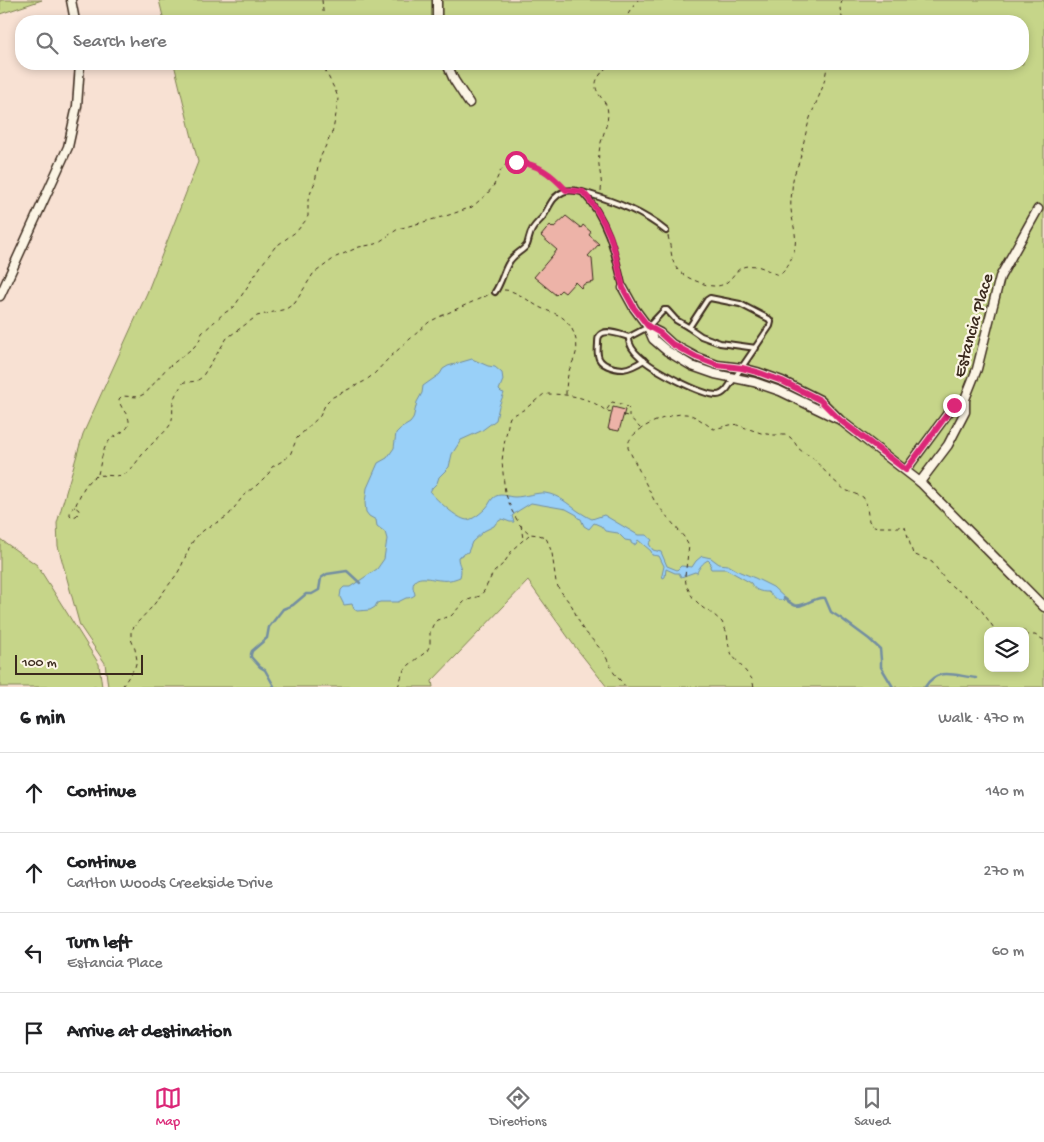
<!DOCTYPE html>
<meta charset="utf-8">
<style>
:root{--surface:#fff;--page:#f2f2f2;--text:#202124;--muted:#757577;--line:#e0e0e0;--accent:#db2777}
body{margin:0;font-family:"Gochi Hand",sans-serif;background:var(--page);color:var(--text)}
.controls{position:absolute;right:15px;bottom:15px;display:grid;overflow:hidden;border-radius:10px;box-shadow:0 2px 8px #0003}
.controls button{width:45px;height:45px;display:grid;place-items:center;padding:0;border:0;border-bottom:1px solid var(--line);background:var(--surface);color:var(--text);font:25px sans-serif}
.scale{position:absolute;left:15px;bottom:12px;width:128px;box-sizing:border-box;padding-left:5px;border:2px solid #3b2a1e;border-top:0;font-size:14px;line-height:18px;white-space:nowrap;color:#3b2a1e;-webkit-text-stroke:4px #fcf5e5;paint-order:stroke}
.stop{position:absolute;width:15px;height:15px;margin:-11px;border:4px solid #db2777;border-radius:50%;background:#fff}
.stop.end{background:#db2777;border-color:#fff;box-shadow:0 1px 5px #0008}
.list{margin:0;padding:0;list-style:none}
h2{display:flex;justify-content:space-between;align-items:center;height:65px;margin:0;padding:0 20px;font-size:21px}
h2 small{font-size:16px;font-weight:400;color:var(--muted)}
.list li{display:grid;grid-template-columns:32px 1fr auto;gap:15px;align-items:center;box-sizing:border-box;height:80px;padding:0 20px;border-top:1px solid var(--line)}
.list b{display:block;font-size:19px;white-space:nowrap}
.list p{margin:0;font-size:16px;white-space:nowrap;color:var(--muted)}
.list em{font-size:16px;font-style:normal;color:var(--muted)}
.icon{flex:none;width:28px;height:28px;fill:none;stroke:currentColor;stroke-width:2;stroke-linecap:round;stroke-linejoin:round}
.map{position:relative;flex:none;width:1044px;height:687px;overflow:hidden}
.search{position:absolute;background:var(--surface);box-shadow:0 2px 8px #0003;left:15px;right:15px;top:15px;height:55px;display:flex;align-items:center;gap:12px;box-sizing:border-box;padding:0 18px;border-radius:20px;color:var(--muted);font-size:19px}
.sheet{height:385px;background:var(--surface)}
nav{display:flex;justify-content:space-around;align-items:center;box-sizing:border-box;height:70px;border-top:1px solid var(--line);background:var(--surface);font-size:14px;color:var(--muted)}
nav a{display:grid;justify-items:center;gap:2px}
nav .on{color:var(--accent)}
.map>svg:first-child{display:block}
.green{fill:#c6d589;stroke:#808054;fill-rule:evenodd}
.water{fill:#99d0f8;stroke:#738ea1}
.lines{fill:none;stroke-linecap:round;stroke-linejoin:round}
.stream{stroke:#738ea1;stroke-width:2.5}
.building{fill:#edb3a8;stroke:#3b2a1e}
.lane-casing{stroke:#3b2a1e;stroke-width:8}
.street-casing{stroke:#3b2a1e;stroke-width:11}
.path{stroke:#3b2a1e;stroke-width:1;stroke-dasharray:4 4;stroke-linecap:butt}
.lane{stroke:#fcf5e5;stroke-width:4}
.street{stroke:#fcf5e5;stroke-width:8}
.route{stroke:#db2777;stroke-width:6}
.labels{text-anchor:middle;stroke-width:4.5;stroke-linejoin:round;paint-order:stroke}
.street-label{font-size:18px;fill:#3b2a1e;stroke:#fcf5e5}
</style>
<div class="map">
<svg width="1044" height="687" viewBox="0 0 1044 687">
<rect width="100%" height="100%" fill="#f8e1d3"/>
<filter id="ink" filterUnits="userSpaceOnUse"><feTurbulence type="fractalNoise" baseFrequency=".02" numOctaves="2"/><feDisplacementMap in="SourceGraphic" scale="10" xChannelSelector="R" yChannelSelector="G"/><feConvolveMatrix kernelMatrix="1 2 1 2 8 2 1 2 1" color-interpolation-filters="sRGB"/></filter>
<g filter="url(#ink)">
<g class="green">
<path d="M 0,0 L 42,0 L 0,14 Z"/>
<path d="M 159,0 L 1044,0 L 1044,687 L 607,687 L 573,644 L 528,581 L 432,681 L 433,687 L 108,687 L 105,663 L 80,626 L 58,546 L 57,523 L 83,434 L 147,293 L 198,162 L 174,64 L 1023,64 L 1023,21 L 164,21 ZM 988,631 L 1025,631 L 1025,668 L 988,668 Z"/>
<path d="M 0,539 L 37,565 L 99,664 L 102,687 L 0,687 Z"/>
</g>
<path class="water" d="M 472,359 L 488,366 L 495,367 L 502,373 L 503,380 L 499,390 L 501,392 L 504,393 L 499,406 L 496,420 L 481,431 L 461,440 L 452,454 L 449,467 L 439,477 L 437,483 L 432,488 L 430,492 C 437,500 457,519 467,520 C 473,520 482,512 486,508 C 489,505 490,501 493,498 C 500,492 507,497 515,497 C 523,497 539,492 545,493 C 559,495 568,504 578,511 C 583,514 587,517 592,519 L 604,515 L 638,535 L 646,535 L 652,540 L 649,544 L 653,550 L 661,552 L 667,566 L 677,570 L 681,566 L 692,567 L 696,561 L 702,556 L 711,558 L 719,564 L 728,565 L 740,572 L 755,578 L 773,587 L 787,600 C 778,602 774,597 768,592 C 760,592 754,590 751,583 L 726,569 L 711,569 L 710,567 L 711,563 L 708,560 C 703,562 698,569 697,573 L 695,572 L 681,577 L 679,573 L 675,573 L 666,569 L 665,577 L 663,578 L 662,575 L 664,566 L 659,556 L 652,555 L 651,551 L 638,540 L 636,544 L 634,545 L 631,543 L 631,541 L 625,540 L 618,533 L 605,531 L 601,526 L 594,523 L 589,529 L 584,526 L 581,519 L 578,518 L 577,515 L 566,509 L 531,503 L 518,511 L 512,516 L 514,522 L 510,522 L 502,519 L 496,523 L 494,526 L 484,531 L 472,542 L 468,552 L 458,557 C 458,566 463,566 460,577 C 453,580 447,581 440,580 C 433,580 413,572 413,587 C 413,590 415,592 415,595 C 412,597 410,598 406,598 L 398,602 L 380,602 L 377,603 L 375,607 L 370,610 L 357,611 L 354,609 L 352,604 L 344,605 L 340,597 L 341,590 L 344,587 L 350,587 L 377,569 L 384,559 L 387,539 L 385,532 L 377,526 L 376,520 L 369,516 L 366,512 L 365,503 L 367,488 L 378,463 L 387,458 L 394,448 L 396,433 L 400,429 L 410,423 L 413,419 L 417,402 L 422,393 L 423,386 L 440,374 L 443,369 L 448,366 Z"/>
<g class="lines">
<g class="stream">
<path d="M 784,598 C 788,601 791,604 794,605 C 803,609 814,596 825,598 L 831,612 L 842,619 L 869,639 L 880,649 L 881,660 L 881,667 L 893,687"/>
<path d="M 273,687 L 274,686 L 265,670 L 260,667 L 251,657 L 251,654 L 252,651 L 267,638 L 269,627 L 283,609 L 293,605 L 306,594 L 312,594 L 319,590 L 321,578 L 327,574 L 347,571 L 360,583"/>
<path d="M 925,687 C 938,666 955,676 976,678"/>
</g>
</g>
<g class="building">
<path d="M 566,216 L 581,228 L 583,225 L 591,232 L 589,235 L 599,244 L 588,256 L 592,259 L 594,282 L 584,284 L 581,288 L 575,282 L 565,293 L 561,290 L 556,295 L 534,277 L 557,250 L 541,236 L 550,225 L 553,228 Z"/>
<path d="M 613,407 L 625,410 L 619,431 L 608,429 Z"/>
</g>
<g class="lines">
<defs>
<g id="lane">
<path d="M 583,193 C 608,219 615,254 623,288"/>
<path d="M 495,292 C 501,283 503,273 508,264 C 513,254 522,252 527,245 C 529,240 529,235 532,230 C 534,226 538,222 542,218 C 549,209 551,197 563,192 C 571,188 581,192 589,194 C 616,202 643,212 666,231"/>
<path d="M 710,298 L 740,304 L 769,319 L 771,322 L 770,326 L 727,389 C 724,392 722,395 717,395 C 701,395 652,369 640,357 C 634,352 628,344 629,337 L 648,327 L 664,310 L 667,310 L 676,320 L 688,327 L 690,326 L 707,300 Z"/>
<path d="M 688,327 L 701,336 L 720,343 L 756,348"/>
<path d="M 629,337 C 622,335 609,330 603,333 C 598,335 598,339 598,343 C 598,347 597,351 598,355 C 599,365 614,369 623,369 C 630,368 638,364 644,360"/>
</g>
<g id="street">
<path d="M 71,0 L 75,21"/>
<path d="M 437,21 L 437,0"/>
<path d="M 447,64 L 454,80 L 469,103"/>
<path d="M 623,288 L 634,308 L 648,327 L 653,339 L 667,351 L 692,366 L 715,374 L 754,382 L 780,391 L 836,418"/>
<path d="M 0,296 L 68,147 L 77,106 L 80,64"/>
<path d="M 648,327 L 660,333 L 672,344 L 696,357 L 717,365 L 742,368 L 757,372 L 782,381 L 820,400 L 840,420 L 920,482 L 1044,607"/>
<path d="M 906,470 L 954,405 L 965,399"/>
<path d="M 920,482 L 948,445 L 965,412 L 965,399 L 977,369 L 1000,277 L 1038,209"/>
</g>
</defs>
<use href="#lane" class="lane-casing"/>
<use href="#street" class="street-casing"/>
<g class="path">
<path d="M 322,0 L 324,21"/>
<path d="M 842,0 L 840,9 L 843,21"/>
<path d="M 624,21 L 630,11 L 638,0"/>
<path d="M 601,191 C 603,178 597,166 599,153 C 600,138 611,122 607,107 C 604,99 594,92 596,83 C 597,76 605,70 609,64"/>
<path d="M 668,236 C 674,259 668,270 696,281 C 702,283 707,286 714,286 C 733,287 732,267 748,266 C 753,265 758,266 763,268 C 769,270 777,278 783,272 C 787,268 789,263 791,259 C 802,236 789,222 791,199 C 792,193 792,186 793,180 C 794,173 798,166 800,159 C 803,145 806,131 810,118 C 814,107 819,97 823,86 C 825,79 826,71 828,64"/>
<path d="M 504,290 C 516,290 528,301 539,307 C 546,311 557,313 563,318 C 573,326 579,342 576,353 C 575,358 572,363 570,368 C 567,377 566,385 566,395"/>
<path d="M 607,411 L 612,412"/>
<path d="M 623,415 L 628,416"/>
<path d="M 98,474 C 101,463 102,448 110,440 C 116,433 130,432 129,421 C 128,413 120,409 119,399 L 122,396 L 138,397 L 146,393 L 166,369 L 194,347 L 199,341 L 202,333 L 223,314 L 234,307 L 263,263 L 275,247 L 297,231 L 306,220 L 308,216 L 308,200 L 312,189 L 315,182 L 318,166 L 321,156 L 333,130 L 337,109 L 338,98 L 336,92 L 327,74 L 323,64"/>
<path d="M 75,507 C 71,508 70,510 70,515 L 72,517 L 76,516 L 79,513 L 79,510 L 75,507 C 79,498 83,487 90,480 C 101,469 118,482 129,471 C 135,465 140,457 146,450 C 152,443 165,433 170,425 C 174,418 172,410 173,402 C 175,394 179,389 184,382 C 191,382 197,382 202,377 L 227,338 L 257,316 L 286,309 L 295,303 L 313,274 L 336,257 L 359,247 L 376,244 L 398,229 L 449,215 L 472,207 L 488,193 L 494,185 L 501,170 L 506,164 L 512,162 L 516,161 L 527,162 L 537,166 L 556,179 L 562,186"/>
<path d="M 521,525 L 523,539"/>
<path d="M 1025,635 L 1035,635 L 1044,640"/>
<path d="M 122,687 L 135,667 L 137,660 L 135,649 L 131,639 L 131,631 L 137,623 L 152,607 L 177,574 L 181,567 L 190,546 L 195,538 L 204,530 L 228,516 L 244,495 L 257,485 L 269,473 L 272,467 L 284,460 L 290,455 L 297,438 L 320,416 L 326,403 L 331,398 L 365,381 L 374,374 L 390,357 L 429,322 L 441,316 L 488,295"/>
<path d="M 398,687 L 403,672 L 409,665 L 427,651 L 430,645 L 430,632 L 433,625 L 437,620 L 451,616 L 465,601 L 480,596 L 484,591 L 493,573 L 504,563 L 513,549 L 529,535"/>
<path d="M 626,687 L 614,673 L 604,653 L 582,628 L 572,606 L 559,589 L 556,582 L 552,553 L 547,540 L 545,537 L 539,535 L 530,534 L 520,525 L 512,511 L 505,492 L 504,484 L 502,461 L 504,445 L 509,420 L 510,417 L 525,409 L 544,394 C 566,394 588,396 606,411 L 612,402 L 625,405 L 629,409 L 629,416 L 640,428"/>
<path d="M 754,687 L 752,679 L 732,655 L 729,647 L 727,633 L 722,622 L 713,614 L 703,608 L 694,599 L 690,593 L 686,584 L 685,576 L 689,546 L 684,537 L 655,502 L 628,448 C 628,443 629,440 632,437 C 641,425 671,413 686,414 C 696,415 705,424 714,429 L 734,424 L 761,433 L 773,435 L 785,435 L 790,437 L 795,443 L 798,448 L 804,453 L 812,457 L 832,479 L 845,490 L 863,497 L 866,502 L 869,521 L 872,525 L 877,527 L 905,527 L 913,554 L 932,562 L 946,581 L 953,587 L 969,597 L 979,607 L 996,631"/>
</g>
<use href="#lane" class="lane"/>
<use href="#street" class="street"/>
</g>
</g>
<g class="lines" filter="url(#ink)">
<path class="route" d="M 516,162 C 539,164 551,174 566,190 L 576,191 L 583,192 L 588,198 L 596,209 L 604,223 L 610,236 L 615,252 L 623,288 L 634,308 L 648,326 L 660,333 L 672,344 L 696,357 L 717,365 L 742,368 L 757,372 L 782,381 L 820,400 L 840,420 L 906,470 L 954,405"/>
</g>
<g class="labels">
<g class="street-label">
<text transform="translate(972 325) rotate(-74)" y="6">Estancia Place</text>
</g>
</g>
</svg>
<div class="controls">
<button><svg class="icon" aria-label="layers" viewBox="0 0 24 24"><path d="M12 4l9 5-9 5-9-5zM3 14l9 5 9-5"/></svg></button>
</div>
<div class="scale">100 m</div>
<div class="stop" style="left:516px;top:162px"></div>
<div class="stop end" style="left:954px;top:405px"></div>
<div class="search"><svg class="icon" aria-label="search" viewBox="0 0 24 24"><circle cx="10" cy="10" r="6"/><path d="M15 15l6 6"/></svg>Search here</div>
</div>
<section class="sheet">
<h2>6 min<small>Walk · 470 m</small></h2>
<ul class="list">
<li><svg class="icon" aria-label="ahead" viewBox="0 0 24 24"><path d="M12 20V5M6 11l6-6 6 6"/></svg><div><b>Continue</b></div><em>140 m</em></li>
<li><svg class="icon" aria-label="ahead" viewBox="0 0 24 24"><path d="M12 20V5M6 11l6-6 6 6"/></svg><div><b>Continue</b><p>Carlton Woods Creekside Drive</p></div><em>270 m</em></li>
<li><svg class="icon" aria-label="left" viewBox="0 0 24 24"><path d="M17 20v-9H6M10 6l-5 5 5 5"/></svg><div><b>Turn left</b><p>Estancia Place</p></div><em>60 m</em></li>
<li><svg class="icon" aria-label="arrive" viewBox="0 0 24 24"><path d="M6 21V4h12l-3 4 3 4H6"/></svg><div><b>Arrive at destination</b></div></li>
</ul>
</section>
<nav>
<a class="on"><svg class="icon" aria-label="map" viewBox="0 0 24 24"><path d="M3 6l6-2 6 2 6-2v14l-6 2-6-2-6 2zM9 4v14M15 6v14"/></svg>Map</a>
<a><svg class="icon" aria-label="directions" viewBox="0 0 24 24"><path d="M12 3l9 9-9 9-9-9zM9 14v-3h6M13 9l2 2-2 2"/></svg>Directions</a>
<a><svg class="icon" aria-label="saved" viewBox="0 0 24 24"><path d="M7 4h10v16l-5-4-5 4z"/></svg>Saved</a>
</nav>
